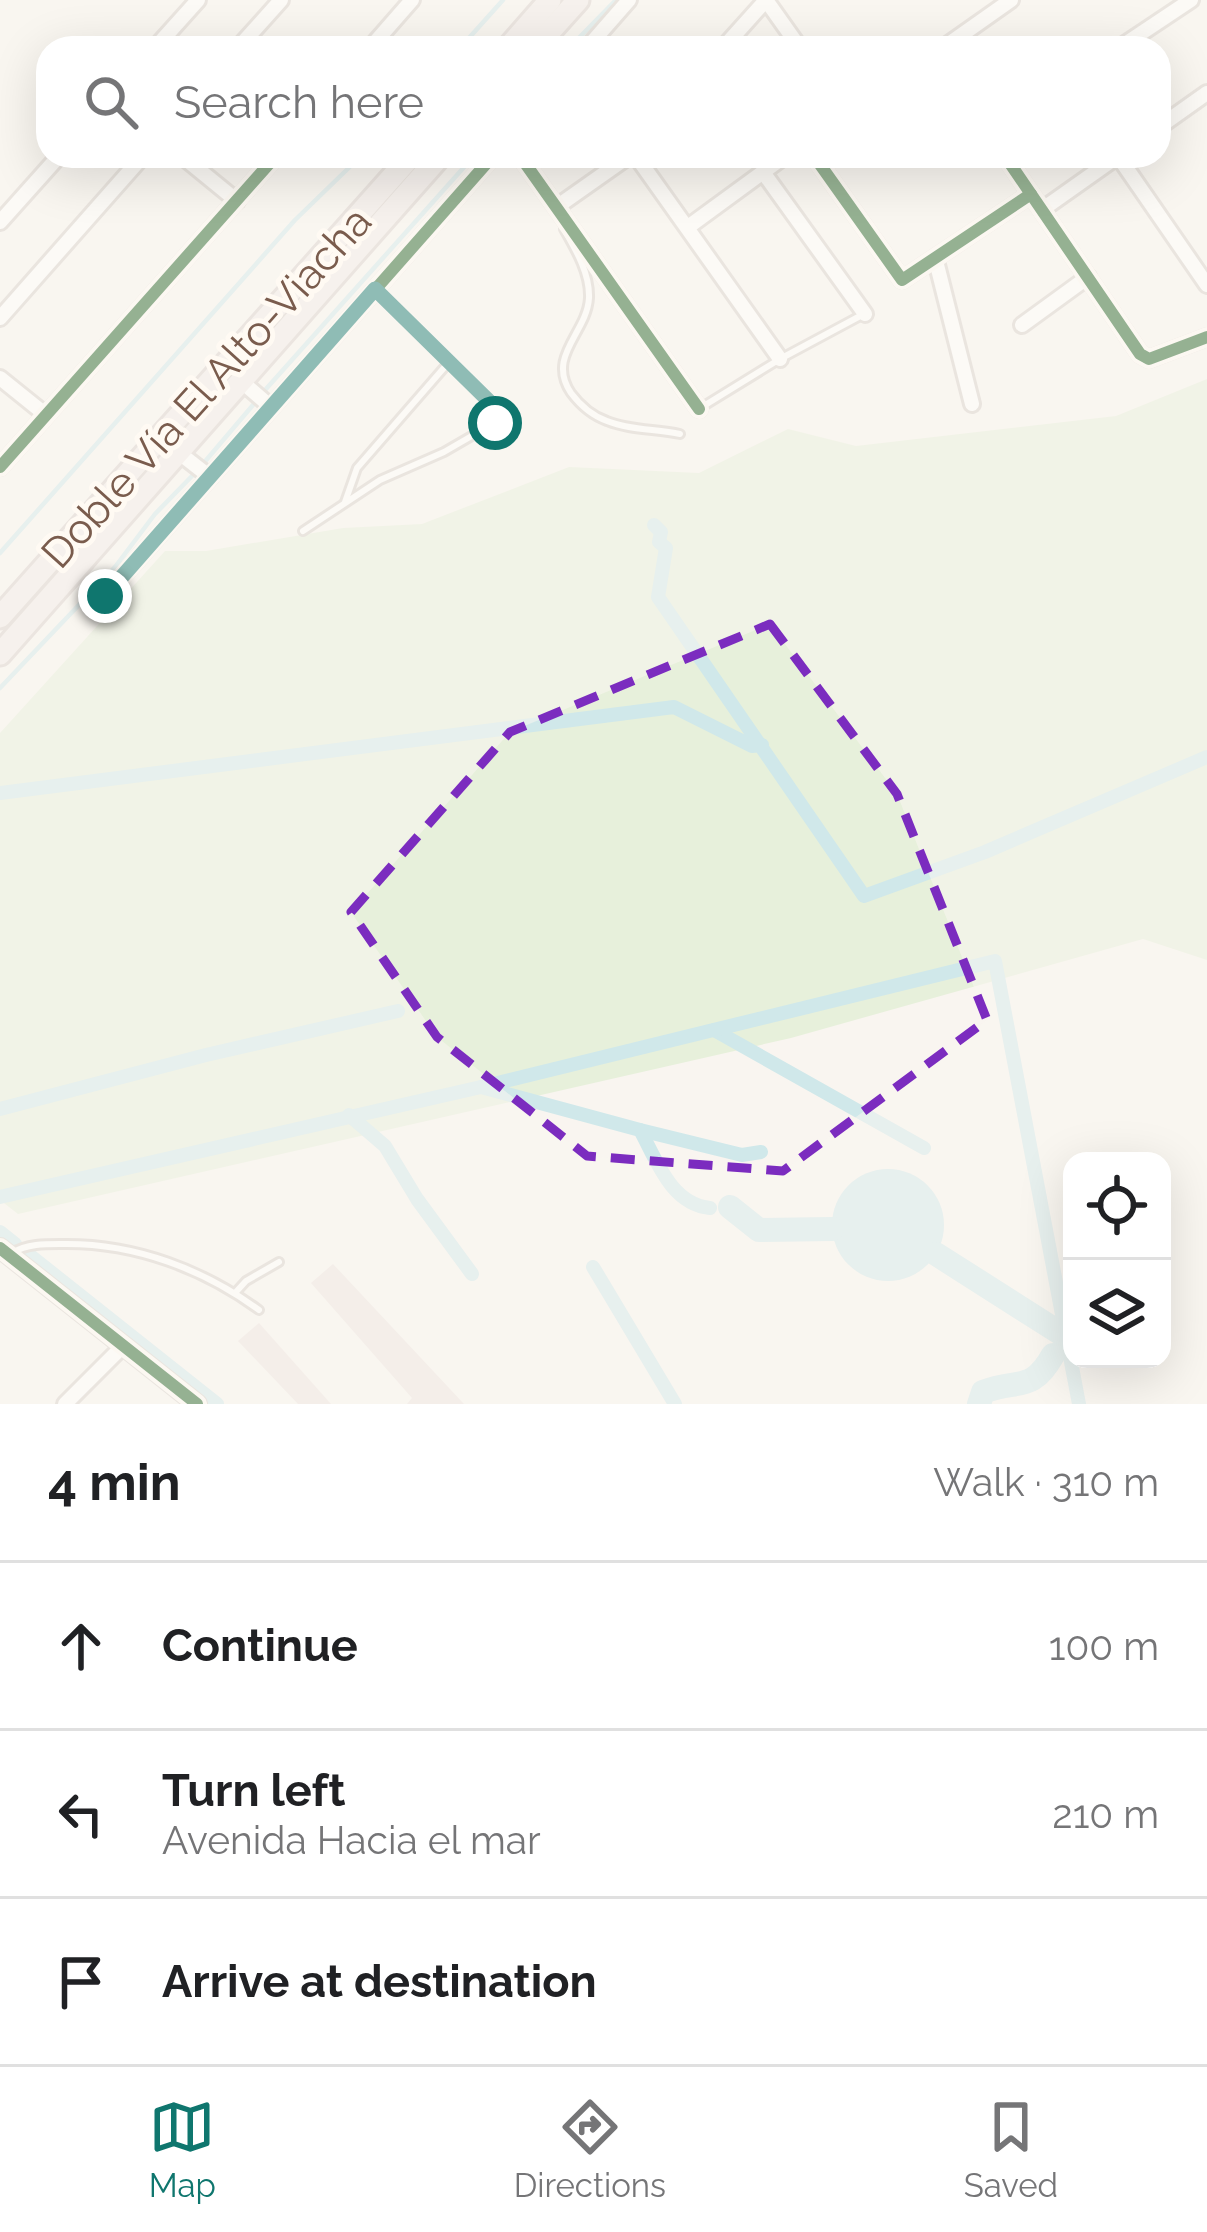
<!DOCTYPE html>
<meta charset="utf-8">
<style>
:root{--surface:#fff;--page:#f2f2f2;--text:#202124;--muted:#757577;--line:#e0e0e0;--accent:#0f766e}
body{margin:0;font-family:Raleway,sans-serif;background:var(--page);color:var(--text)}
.controls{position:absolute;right:36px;bottom:36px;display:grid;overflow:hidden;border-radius:24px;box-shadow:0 12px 48px #0002}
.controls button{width:108px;height:108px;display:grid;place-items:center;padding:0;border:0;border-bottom:3px solid var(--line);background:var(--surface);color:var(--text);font:60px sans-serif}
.stop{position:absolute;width:36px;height:36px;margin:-27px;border:9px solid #0f766e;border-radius:50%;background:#fff}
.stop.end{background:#0f766e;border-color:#fff;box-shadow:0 3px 12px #0008}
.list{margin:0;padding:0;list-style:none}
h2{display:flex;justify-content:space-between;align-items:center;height:156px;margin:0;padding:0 48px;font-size:51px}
h2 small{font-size:39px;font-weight:400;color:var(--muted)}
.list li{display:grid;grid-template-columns:78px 1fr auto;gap:36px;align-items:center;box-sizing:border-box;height:168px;padding:0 48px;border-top:3px solid var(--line)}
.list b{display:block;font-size:45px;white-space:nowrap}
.list p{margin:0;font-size:39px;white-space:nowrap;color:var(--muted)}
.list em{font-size:39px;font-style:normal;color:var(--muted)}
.icon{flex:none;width:66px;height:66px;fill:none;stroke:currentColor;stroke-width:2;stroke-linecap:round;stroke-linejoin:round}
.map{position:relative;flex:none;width:1207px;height:1404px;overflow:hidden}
.search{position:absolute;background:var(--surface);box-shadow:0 12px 48px #0002;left:36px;right:36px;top:36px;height:132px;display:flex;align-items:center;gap:30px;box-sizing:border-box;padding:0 42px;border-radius:36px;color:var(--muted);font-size:45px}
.sheet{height:660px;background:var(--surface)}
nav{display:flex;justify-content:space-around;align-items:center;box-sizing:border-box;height:168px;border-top:3px solid var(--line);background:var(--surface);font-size:33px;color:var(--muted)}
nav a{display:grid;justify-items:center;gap:6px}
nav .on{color:var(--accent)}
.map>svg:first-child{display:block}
.industrial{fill:#ede5e0}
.green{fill:#e7f0db}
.water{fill:#d0e8ea}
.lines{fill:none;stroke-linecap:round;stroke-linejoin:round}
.stream{stroke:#d0e8ea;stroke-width:4.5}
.canal{stroke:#d0e8ea;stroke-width:14}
.river{stroke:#d0e8ea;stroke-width:24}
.service-casing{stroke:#d7d1cb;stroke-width:12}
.minor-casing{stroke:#d7d1cb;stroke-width:20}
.tertiary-casing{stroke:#d7d1cb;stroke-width:22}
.trunk-casing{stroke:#dad1cc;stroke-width:27}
.service{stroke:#fefefd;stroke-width:6}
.minor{stroke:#fefefd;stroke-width:14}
.tertiary{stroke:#fefefd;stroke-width:16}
.trunk{stroke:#f2ece8;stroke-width:21}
.cycleway-casing{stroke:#fffaf3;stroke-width:20}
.cycleway{stroke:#1b5e20;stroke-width:12}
.route{stroke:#0f766e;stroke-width:15}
.marked{fill:none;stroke:#7b2cbf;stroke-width:9;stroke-dasharray:24 15;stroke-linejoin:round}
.labels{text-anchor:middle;stroke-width:10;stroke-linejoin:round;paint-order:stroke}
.street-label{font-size:42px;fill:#7a5c4d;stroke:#fffaf3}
</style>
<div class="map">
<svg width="1207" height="1404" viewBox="0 0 1207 1404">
<rect width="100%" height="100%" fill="#f9f5f0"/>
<g class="industrial">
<path d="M 333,1264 L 464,1404 L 407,1404 L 412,1398 L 311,1283 Z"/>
<path d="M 259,1323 L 331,1404 L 298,1404 L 238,1341 Z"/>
</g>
<path class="green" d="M 1207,379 L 1207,960 L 1143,939 L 791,1038 L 18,1214 L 0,1200 L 0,733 L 165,551 L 206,551 L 343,528 L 422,524 L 569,467 L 699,473 L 788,429 L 856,446 L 1116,416 Z"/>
<circle class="water" cx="888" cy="1225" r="56"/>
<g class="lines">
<g class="stream">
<path d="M 460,48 L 503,0"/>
<path d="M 569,48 L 616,0"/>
<path d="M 266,389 L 474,156"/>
<path d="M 202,465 L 253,405"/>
<path d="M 0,553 L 295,220 L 361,156"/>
<path d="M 0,688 L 115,567 L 155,514 L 192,476"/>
</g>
<g class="canal">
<path d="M 654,525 L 661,532 L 659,542 L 666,548 L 658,597 L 864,896 L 985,852 L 1207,757"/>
<path d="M 0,793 L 674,707 L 752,746 L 762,745"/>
<path d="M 714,1030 L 924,1148"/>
<path d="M 481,1087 L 995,961 L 1079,1404"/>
<path d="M 0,1109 L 206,1055 L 398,1011"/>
<path d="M 349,1115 L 385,1146 L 417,1199 L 472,1274"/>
<path d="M 640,1130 L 742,1155 L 761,1152"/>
<path d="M 0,1197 L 481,1087 L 640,1130 C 657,1161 671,1204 710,1208"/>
<path d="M 0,1232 L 15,1244"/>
<path d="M 23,1250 L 217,1404"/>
<path d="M 593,1267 L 675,1404"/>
</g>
<g class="river">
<path d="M 730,1207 L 759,1230 L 832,1229"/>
<path d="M 936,1254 L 1068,1338"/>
<path d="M 979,1404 L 983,1392 C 1018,1378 1031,1394 1053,1355"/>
</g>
<defs>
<g id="service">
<path d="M 564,229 C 576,250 590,274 589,298 C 587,333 546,356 571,393 C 580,405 593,416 607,421 C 629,430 656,429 680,434"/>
<path d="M 702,407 L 780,359 L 862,315"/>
<path d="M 345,502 L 357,468 L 449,362"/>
<path d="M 303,531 L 380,480 L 444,452 L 501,419 L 497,409 L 378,291"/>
<path d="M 12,1253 C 28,1243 48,1244 67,1244 C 136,1244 203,1269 259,1310"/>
<path d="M 235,1293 L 246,1281 L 279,1262"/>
</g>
<g id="minor">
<path d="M 766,0 L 800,48"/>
<path d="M 155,48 L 198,0"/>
<path d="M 238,48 L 281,0"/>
<path d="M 370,48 L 412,0"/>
<path d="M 587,48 L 629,0"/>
<path d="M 723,48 L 766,0"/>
<path d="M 943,48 L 1011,0"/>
<path d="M 1119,48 L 1191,0"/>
<path d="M 1159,127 L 1207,93"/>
<path d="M 182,156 L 237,201"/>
<path d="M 520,156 L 699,409"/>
<path d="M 636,156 L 780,359"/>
<path d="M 814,156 L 902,280 L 1031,194"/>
<path d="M 1005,156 L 1140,354 L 1149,359 L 1207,337"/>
<path d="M 1118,156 L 1207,285"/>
<path d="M 763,172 L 865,314"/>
<path d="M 558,206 L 629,156"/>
<path d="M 1043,209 L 1118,156"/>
<path d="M 0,222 L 59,156"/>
<path d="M 688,227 L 785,156"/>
<path d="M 936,261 L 972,404"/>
<path d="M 0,318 L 143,156"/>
<path d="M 1022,325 L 1088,277"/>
<path d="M 0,378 L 46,415"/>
<path d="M 241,381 L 271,407"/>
<path d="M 178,452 L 210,477"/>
<path d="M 0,467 L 276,156"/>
<path d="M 105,596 L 493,156"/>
<path d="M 65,1404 L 123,1346"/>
</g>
<path id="tertiary" d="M 0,1248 L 197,1404"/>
<g id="trunk">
<path d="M 508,48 L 550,0"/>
<path d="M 535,48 L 578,0"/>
<path d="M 0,617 L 411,156"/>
<path d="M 0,654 L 440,156"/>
</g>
</defs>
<use href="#service" class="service-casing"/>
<use href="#minor" class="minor-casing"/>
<use href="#tertiary" class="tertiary-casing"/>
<use href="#trunk" class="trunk-casing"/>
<use href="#service" class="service"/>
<use href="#minor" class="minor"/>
<use href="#tertiary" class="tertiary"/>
<use href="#trunk" class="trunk"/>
<defs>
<g id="cycleway">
<path d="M 520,156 L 699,409"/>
<path d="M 814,156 L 902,280 L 1031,194"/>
<path d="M 1005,156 L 1140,354 L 1149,359 L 1207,337"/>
<path d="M 0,467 L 276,156"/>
<path d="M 105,596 L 493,156"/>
<path d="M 0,1248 L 197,1404"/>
</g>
</defs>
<use href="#cycleway" class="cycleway-casing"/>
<use href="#cycleway" class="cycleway"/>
</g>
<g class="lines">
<path class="route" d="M 105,596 L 375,289 L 497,409 L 501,418 L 495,423"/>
</g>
<path d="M0 0H1207V1404H0ZM 770,624 L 897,794 L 987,1020 L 783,1171 L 587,1156 L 437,1037 L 351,912 L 510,732 Z" fill="#f9f5f0" fill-opacity=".55" fill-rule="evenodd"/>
<path class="marked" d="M 770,624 L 897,794 L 987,1020 L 783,1171 L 587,1156 L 437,1037 L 351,912 L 510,732 Z"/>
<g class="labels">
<g class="street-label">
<text transform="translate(206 387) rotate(-48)" y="15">Doble Vía El Alto-Viacha</text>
</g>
</g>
</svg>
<div class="controls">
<button><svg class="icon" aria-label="locate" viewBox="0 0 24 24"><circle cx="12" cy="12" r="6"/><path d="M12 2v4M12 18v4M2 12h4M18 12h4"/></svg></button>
<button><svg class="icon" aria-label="layers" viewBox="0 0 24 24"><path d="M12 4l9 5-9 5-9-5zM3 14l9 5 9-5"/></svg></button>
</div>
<div class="stop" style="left:495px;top:423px"></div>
<div class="stop end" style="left:105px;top:596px"></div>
<div class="search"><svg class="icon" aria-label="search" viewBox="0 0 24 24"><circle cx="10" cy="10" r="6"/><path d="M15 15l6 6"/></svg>Search here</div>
</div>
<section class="sheet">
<h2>4 min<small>Walk · 310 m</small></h2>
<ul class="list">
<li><svg class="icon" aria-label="ahead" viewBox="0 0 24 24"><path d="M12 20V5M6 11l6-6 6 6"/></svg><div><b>Continue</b></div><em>100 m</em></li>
<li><svg class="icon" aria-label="left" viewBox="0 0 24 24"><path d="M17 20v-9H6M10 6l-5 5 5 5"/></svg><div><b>Turn left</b><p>Avenida Hacia el mar</p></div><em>210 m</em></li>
<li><svg class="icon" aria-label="arrive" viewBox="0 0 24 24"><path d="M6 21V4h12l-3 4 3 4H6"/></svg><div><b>Arrive at destination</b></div></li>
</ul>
</section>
<nav>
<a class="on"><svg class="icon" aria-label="map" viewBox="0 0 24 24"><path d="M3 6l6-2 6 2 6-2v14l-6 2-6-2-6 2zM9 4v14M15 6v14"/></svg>Map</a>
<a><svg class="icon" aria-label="directions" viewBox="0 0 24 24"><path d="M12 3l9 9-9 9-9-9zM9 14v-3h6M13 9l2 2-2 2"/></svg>Directions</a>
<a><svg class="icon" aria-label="saved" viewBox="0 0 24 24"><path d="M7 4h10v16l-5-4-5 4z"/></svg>Saved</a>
</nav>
